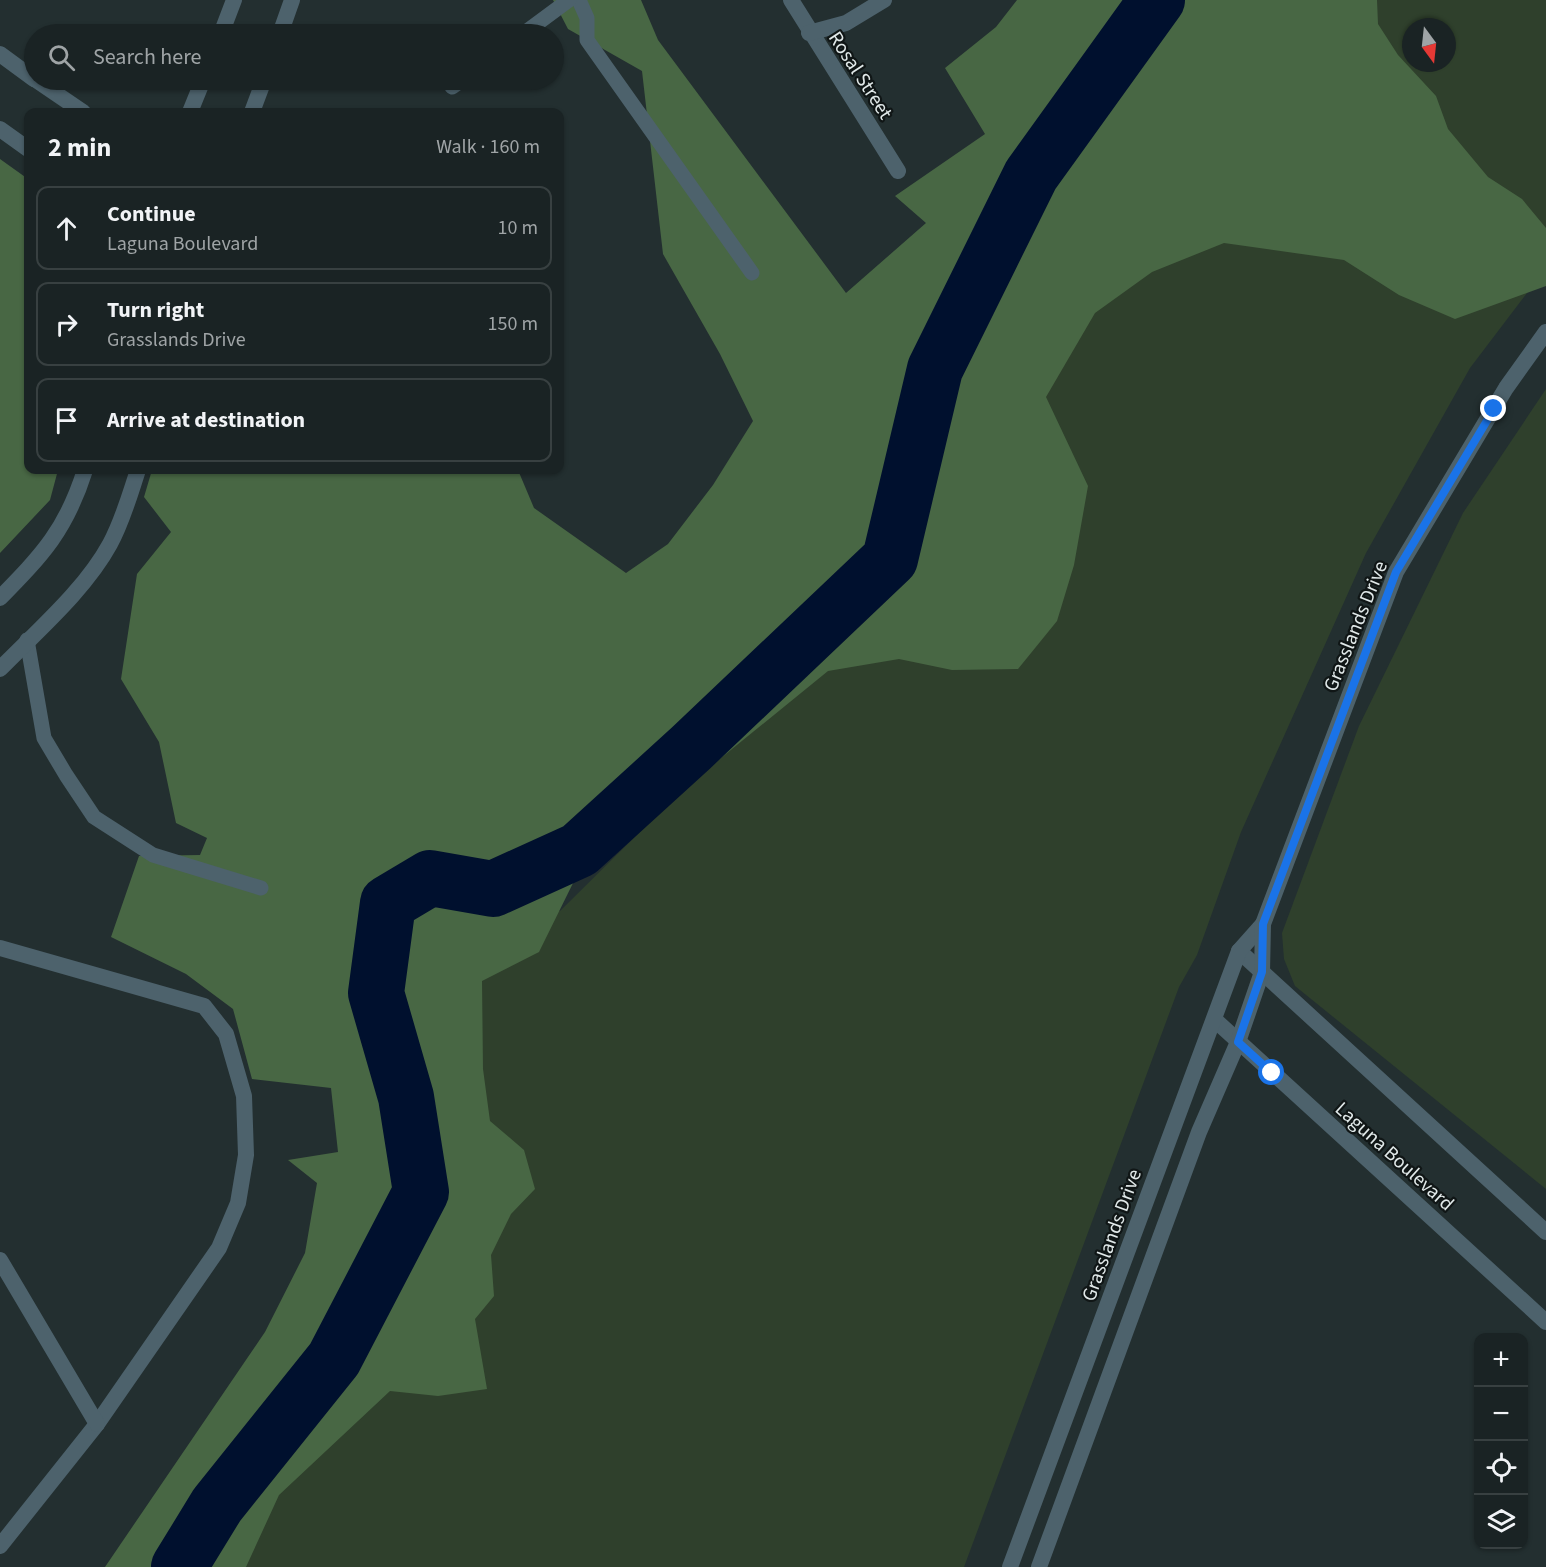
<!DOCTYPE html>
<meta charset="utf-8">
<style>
:root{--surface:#1a2324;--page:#272f31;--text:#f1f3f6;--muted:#9fa4a6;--line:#384041}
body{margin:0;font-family:"Source Sans 3",sans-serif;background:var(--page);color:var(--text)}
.controls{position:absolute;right:18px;bottom:18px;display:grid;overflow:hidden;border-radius:12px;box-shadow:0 2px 4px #0004}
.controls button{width:54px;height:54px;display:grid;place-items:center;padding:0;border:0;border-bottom:2px solid var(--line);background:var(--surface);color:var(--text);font:30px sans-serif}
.compass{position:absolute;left:1402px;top:18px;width:54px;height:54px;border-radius:50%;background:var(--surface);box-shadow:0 2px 4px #0004;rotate:165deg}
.stop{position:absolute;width:18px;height:18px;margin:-14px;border:4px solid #1a73e8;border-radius:50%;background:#fff}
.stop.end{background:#1a73e8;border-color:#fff;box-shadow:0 2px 6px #0008}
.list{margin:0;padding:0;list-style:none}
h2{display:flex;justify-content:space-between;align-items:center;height:78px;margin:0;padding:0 24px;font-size:26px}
h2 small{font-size:20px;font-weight:400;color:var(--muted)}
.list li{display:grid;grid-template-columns:39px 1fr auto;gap:18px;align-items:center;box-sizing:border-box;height:84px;margin:0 12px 12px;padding:0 12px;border:2px solid var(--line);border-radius:12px}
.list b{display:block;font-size:22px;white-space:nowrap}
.list p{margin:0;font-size:20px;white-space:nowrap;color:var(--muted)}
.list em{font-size:20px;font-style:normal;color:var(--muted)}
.icon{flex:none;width:33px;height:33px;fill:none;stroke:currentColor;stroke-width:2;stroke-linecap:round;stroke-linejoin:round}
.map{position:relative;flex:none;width:1546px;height:1567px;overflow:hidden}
.search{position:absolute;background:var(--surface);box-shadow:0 2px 4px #0004;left:24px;top:24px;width:540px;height:66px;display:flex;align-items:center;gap:15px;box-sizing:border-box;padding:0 21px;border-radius:33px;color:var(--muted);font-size:22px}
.panel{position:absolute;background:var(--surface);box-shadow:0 2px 4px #0004;left:24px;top:108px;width:540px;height:366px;border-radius:12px}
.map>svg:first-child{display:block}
.green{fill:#2f402c;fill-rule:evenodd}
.forest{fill:#486744}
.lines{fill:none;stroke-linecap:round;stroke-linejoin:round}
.river{stroke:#00102e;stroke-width:56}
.service{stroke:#4d626c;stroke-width:15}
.minor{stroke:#4d626c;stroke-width:16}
.tertiary{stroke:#4d626c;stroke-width:16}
.route{stroke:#1a73e8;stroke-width:8}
.labels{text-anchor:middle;stroke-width:4.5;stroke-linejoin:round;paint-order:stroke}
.street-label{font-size:20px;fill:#e1e9e9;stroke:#101616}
</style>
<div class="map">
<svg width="1546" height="1567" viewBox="0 0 1546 1567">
<rect width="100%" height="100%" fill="#232f30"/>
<g class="green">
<path d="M 1152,0 L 1546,0 L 1546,268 L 1470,368 L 1366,553 L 1241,832 L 1197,955 L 1179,987 L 964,1567 L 220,1567 L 429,916 L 560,911 L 930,545 ZM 1411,27 L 1447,27 L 1447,63 L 1411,63 Z"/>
<path d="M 1546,389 L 1546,1189 L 1295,986 L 1284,959 L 1282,933 L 1359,726 L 1463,513 Z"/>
</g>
<g class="forest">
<path d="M 553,0 L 641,0 L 658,40 L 846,293 L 926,223 L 895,196 L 985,134 L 945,68 L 996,27 L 1017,0 L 1377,0 L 1378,24 L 1398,55 L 1436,96 L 1448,129 L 1488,177 L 1522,199 L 1546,228 L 1546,286 L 1455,319 L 1399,295 L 1344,260 L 1224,243 L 1152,272 L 1095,313 L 1046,397 L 1088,486 L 1074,565 L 1057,621 L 1018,669 L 952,670 L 899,659 L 828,671 L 577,875 L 539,952 L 482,981 L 483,1069 L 490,1121 L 524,1150 L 535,1189 L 511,1214 L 491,1255 L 494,1296 L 475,1319 L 487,1389 L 438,1396 L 390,1391 L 279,1495 L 246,1567 L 105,1567 L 265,1332 L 305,1253 L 317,1183 L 288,1160 L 338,1152 L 331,1088 L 252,1079 L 233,1009 L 186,974 L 111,937 L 139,856 L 200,855 L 207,838 L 176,823 L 159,742 L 121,679 L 137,574 L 171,532 L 144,497 L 152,470 L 518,470 L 534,508 L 626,573 L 668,544 L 713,485 L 753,421 L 720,354 L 663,254 L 642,71 L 568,29 Z"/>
<path d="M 0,159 L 28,179 L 28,470 L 58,470 L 50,500 L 0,553 Z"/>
</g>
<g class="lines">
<path class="river" d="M 179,1567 L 217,1505 L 334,1359 L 421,1192 L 406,1097 L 376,993 L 388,903 L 430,878 L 493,889 L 579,850 L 691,748 L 890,559 L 935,369 L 1031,175 L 1157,0"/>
<g class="service">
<path d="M 579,0 L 587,18 L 587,40 L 752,273"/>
<path d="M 523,34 L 569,0"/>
<path d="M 452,87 L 462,80"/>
<path d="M 27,640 L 44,738 L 66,775 L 94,817 L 153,855 L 261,888"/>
</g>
<g class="minor">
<path d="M 791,0 L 898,171"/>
<path d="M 809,33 L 846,23 L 884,0"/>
<path d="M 0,598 C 43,554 66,530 85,470"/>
<path d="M 0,669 C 37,631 85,590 110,544 C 123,520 130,494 138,470"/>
<path d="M 0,948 L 204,1006 L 226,1034 L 244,1096 L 246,1155 L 238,1203 L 219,1248 L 97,1424 L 0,1546"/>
<path d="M 1239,951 L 1546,1232"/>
<path d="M 1215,1020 L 1546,1322"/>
<path d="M 0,1260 L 97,1424"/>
<path d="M 1010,1567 L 1239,951 L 1263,924"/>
<path d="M 1039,1567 L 1199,1132 L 1238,1042 L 1262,972 L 1263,924 L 1396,572 L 1506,388 L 1546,332"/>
</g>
<g class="tertiary">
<path d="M 221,34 L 234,0"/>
<path d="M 280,34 L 292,0"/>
<path d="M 0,54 L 34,79"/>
<path d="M 36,80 L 83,112"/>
<path d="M 190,112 L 203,80"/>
<path d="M 252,112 L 264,80"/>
<path d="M 0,129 L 28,149"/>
</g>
</g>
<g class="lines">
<path class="route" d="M 1272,1073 L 1238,1042 L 1262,972 L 1263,924 L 1396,572 L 1494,409"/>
</g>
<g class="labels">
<g class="street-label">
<text transform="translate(861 75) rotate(57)" y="7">Rosal Street</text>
<text transform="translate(1355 626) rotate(-68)" y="7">Grasslands Drive</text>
<text transform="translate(1395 1156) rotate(42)" y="7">Laguna Boulevard</text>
<text transform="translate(1111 1235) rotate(-70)" y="7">Grasslands Drive</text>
</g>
</g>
</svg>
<div class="controls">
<button>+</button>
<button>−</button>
<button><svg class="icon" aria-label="locate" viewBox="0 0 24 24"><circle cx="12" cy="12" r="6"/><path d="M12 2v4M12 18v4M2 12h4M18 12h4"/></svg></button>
<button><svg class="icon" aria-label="layers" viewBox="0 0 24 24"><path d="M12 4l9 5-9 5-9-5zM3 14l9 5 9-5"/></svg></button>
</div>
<svg class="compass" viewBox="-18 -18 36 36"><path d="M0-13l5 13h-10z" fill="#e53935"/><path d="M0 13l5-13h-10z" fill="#9fa4a6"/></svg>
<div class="stop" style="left:1272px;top:1073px"></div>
<div class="stop end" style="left:1494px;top:409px"></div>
<div class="search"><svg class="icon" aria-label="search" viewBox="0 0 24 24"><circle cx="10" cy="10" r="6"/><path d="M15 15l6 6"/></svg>Search here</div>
<section class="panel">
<h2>2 min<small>Walk · 160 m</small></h2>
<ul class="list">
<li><svg class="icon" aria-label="ahead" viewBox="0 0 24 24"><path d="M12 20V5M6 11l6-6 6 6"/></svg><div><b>Continue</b><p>Laguna Boulevard</p></div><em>10 m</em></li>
<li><svg class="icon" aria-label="right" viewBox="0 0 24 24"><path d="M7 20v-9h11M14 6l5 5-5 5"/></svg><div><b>Turn right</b><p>Grasslands Drive</p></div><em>150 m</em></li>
<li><svg class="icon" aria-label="arrive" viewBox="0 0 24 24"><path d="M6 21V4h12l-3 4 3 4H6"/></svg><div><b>Arrive at destination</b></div></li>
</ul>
</section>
</div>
